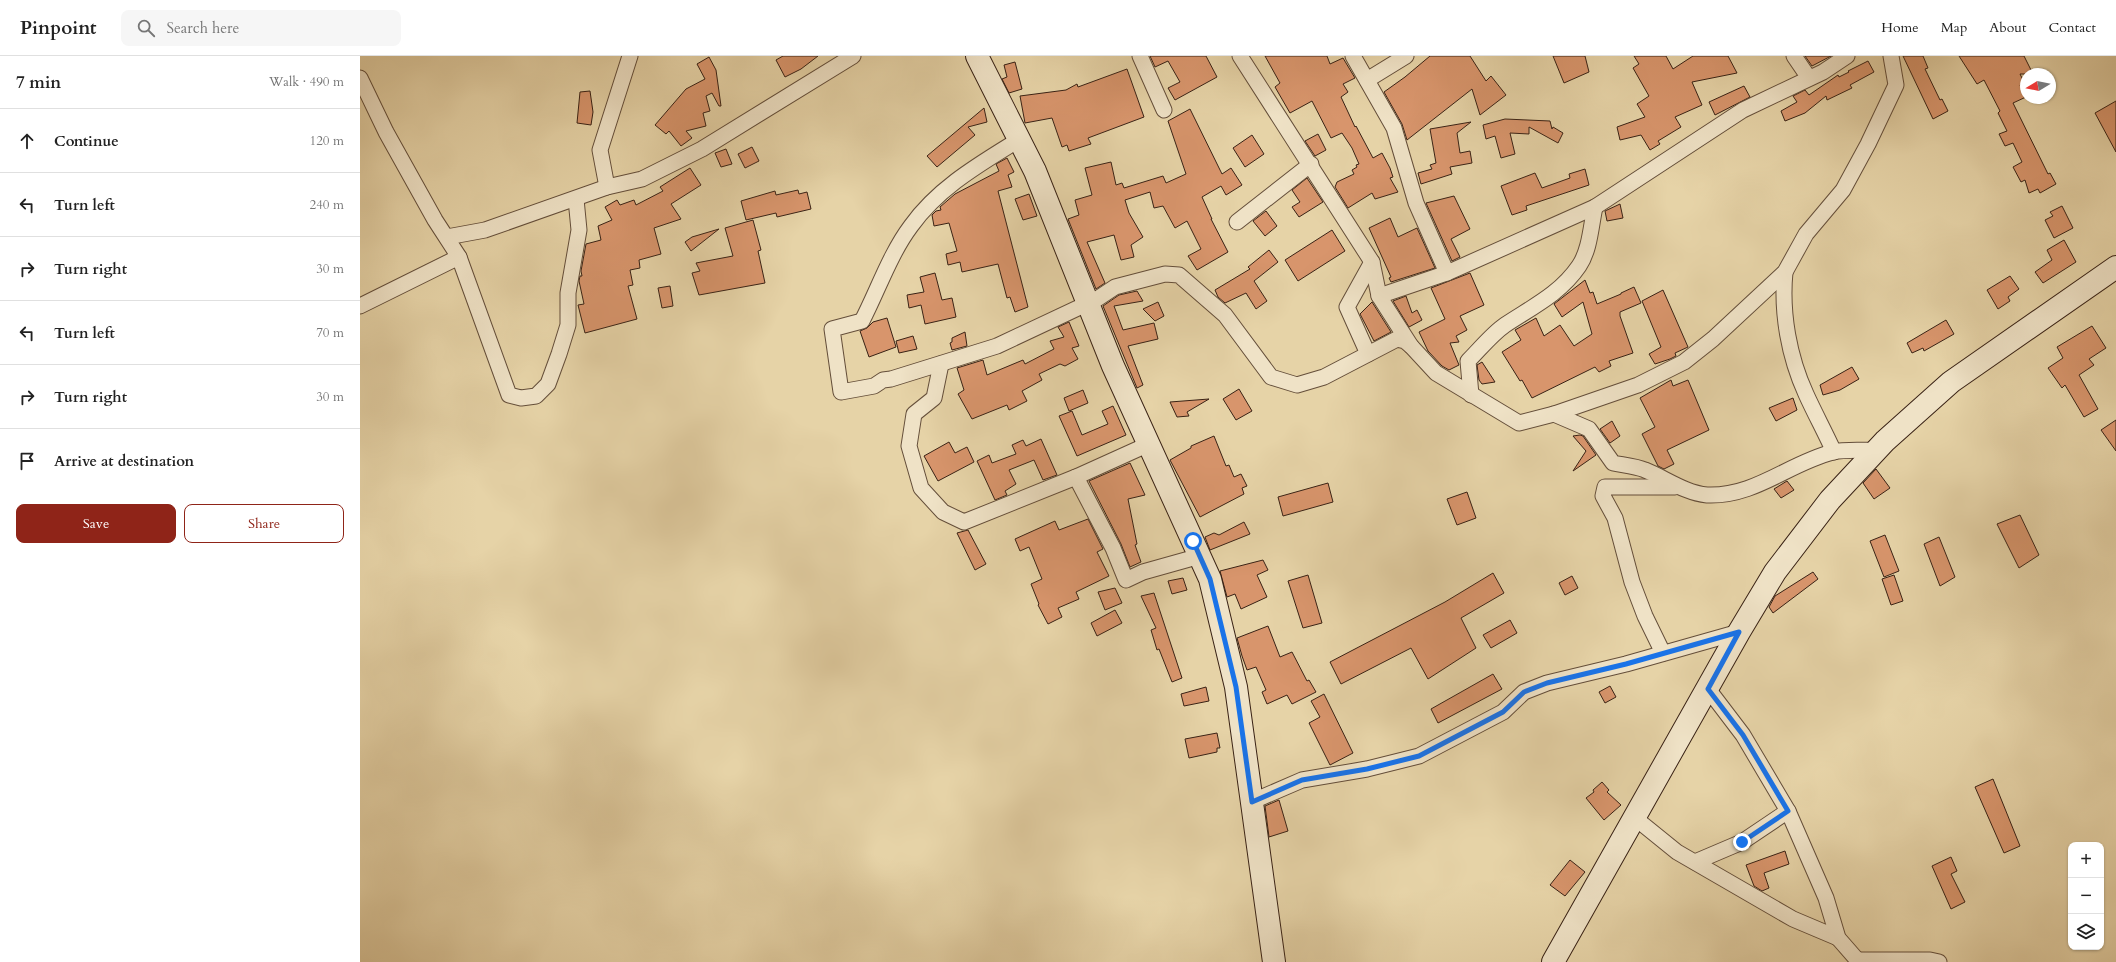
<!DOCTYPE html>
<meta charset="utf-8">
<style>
:root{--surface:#fff;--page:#f6f6f6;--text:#222;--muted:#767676;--line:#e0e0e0;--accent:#8f2418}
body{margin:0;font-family:Cardo,serif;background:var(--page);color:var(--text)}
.controls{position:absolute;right:12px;bottom:12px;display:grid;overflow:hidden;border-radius:8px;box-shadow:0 1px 3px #0004}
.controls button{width:36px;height:36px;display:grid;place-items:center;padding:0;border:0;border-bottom:1px solid var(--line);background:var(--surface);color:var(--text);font:20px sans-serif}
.compass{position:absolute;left:1660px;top:12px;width:36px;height:36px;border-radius:50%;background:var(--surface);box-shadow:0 1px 3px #0004;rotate:260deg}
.stop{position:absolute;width:12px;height:12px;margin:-9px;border:3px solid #1a73e8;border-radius:50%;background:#fff}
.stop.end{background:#1a73e8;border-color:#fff;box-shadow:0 1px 4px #0008}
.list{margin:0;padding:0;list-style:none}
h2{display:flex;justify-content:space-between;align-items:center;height:52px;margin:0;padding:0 16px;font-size:17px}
h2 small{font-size:13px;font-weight:400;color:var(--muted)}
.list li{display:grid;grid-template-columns:26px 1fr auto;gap:12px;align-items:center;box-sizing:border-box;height:64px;padding:0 16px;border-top:1px solid var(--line)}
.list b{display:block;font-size:15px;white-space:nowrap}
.list em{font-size:13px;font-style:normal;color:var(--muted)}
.actions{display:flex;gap:8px;padding:12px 16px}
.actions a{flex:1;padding:9px 0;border:1px solid var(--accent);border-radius:8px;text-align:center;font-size:14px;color:var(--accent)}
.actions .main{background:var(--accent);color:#fff}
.icon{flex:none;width:22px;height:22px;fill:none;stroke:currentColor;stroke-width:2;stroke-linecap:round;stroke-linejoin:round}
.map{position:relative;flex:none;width:1756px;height:906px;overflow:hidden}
header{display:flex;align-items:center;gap:24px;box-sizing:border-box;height:56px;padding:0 20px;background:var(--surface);border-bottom:1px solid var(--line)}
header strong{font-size:19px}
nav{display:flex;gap:22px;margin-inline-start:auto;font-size:14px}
.search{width:280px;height:36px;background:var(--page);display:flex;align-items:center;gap:10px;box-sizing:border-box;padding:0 14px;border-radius:8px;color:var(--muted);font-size:15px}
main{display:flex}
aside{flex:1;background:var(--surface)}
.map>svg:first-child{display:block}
.building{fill:#d8956c;stroke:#392215}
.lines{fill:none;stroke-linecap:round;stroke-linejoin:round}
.street-casing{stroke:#644e3a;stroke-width:17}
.secondary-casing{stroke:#392215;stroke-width:24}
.street{stroke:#efe2c6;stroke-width:15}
.secondary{stroke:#efe2c6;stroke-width:22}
.route{stroke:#1a73e8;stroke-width:5}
</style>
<header>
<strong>Pinpoint</strong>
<div class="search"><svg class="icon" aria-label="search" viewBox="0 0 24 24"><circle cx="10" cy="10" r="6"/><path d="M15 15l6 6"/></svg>Search here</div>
<nav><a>Home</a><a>Map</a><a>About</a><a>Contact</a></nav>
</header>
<main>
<aside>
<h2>7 min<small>Walk · 490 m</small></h2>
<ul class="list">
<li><svg class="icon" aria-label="ahead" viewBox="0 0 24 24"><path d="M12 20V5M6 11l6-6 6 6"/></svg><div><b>Continue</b></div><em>120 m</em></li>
<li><svg class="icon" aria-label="left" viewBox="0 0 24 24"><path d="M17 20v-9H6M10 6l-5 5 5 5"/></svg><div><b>Turn left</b></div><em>240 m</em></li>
<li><svg class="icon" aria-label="right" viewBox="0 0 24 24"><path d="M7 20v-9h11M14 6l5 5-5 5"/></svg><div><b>Turn right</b></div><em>30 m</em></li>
<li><svg class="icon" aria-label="left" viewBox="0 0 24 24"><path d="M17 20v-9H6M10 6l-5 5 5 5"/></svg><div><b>Turn left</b></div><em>70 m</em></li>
<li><svg class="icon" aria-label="right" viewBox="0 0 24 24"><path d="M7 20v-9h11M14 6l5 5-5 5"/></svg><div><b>Turn right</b></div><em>30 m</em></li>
<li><svg class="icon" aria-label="arrive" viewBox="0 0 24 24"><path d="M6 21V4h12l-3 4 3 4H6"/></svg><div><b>Arrive at destination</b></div></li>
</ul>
<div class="actions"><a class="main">Save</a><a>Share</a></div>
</aside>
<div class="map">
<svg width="1756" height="906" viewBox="0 0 1756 906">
<rect width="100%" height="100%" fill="#e6d3a7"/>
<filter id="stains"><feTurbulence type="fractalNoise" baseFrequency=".005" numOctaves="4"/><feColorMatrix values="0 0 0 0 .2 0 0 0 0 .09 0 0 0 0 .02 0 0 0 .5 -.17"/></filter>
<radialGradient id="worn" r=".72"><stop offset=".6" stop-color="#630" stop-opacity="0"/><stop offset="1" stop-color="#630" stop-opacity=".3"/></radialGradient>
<g class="building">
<path d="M 423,0 L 458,0 L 441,13 L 425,21 L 416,4 Z"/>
<path d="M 790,0 L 846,0 L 857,21 L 815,44 L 808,32 L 820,26 L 808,5 L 795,11 Z"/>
<path d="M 905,0 L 967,0 L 970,8 L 983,2 L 995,22 L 983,28 L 988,36 L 981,41 L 995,71 L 996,70 L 1013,102 L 1022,97 L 1030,112 L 1033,121 L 1030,122 L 1038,136 L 1015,143 L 1012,137 L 988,152 L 975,131 L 977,126 L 994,118 L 992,114 L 997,111 L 996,109 L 999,108 L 992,92 L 982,77 L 971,82 L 952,45 L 930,57 L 915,31 L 920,27 Z"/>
<path d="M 1070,0 L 1110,0 L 1126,25 L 1131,20 L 1146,39 L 1120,59 L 1112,33 L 1047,84 L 1042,68 L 1024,36 L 1045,21 Z"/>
<path d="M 1193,0 L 1225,0 L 1229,16 L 1204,27 Z"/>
<path d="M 1274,0 L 1306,0 L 1313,13 L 1333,0 L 1368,0 L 1377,17 L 1332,26 L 1342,49 L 1315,61 L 1321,71 L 1298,85 L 1300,88 L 1290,94 L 1281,79 L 1260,84 L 1257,71 L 1285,61 L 1277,48 L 1289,40 L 1273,12 L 1279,8 Z"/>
<path d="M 1445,0 L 1471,0 L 1452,10 Z"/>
<path d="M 1543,0 L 1563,0 L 1568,12 L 1565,13 L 1580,44 L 1582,43 L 1588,55 L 1573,63 Z"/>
<path d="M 1599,0 L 1664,0 L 1673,18 L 1660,18 L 1664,26 L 1660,29 L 1666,41 L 1653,47 L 1688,118 L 1690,117 L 1696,128 L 1680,137 L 1678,133 L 1669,137 L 1665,124 L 1661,126 L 1653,111 L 1662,106 L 1653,87 L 1645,90 L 1639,78 L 1647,75 L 1638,57 L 1640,55 L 1624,24 L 1617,28 Z"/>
<path d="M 349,1 L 356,14 L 361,50 L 359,50 L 352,37 L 346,40 L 350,55 L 343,57 L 346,70 L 326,75 L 332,82 L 321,90 L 309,75 L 306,78 L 295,69 L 326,33 L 345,23 L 337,8 Z"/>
<path d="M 1508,5 L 1514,16 L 1490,29 L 1492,32 L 1467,44 L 1466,40 L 1445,57 L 1425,65 L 1421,55 L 1437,46 L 1433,40 L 1445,34 L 1449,39 L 1478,19 L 1479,21 L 1489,16 L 1488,15 Z"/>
<path d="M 655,6 L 662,33 L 649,37 L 642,23 L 647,21 L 644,9 Z"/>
<path d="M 767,13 L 784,61 L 728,82 L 731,88 L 709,95 L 707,89 L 702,91 L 692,62 L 665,67 L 660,40 L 706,34 L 717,28 L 718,31 Z"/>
<path d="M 1384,30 L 1390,41 L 1355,59 L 1349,46 Z"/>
<path d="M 230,35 L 233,56 L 231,69 L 217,67 L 220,36 Z"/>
<path d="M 1756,45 L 1756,96 L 1735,57 Z"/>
<path d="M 624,52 L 627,66 L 608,71 L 615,79 L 577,111 L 567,100 Z"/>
<path d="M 830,53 L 862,118 L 871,112 L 882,129 L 866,139 L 861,130 L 842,141 L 852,163 L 851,163 L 868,196 L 837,214 L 828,200 L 841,193 L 827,165 L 815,172 L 803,150 L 794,152 L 790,136 L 765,144 L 769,157 L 783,181 L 771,189 L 774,201 L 761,204 L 754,179 L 727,186 L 745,227 L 736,233 L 708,163 L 719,159 L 715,144 L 732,139 L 725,112 L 751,106 L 756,129 L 762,127 L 764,132 L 803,120 L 806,127 L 826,118 L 808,65 Z"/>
<path d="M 1145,63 L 1190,65 L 1192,73 L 1193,71 L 1203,77 L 1198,87 L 1169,71 L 1169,78 L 1150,77 L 1155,98 L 1141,102 L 1135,80 L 1126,83 L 1123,69 Z"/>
<path d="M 1111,66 L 1097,77 L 1100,97 L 1110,95 L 1112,107 L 1090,111 L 1092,118 L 1061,128 L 1058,117 L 1072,113 L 1070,109 L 1076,107 L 1070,73 Z"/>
<path d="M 958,78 L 966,94 L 955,100 L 945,85 Z"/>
<path d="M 892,79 L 904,98 L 885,111 L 873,92 Z"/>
<path d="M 392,91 L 399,105 L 385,112 L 378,98 Z"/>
<path d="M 366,93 L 372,108 L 361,111 L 355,97 Z"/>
<path d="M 647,102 L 654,116 L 648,119 L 652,131 L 638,135 L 668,251 L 655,256 L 650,241 L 647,242 L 638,208 L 602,216 L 600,206 L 588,209 L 586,198 L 597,195 L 589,167 L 574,170 L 572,159 L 576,155 L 581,154 L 580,151 L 595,138 L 639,115 L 636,108 Z"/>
<path d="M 330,112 L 341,129 L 311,148 L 321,163 L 294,172 L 301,198 L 279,204 L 280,212 L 270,214 L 273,229 L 268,230 L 277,263 L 225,277 L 218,249 L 224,248 L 219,225 L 220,220 L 222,220 L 221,215 L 226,188 L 241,184 L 238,170 L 252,164 L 245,151 L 257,144 L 260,149 L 274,144 L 276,149 L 303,135 L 300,131 Z"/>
<path d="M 1225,113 L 1229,129 L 1166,150 L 1167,154 L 1152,159 L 1141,130 L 1175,117 L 1182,132 L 1210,122 L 1209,118 Z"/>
<path d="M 947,122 L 963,146 L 939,161 L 932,151 L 940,146 L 932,134 Z"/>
<path d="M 438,134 L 439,138 L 447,136 L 451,153 L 417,161 L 416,157 L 386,164 L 381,145 L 415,135 L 416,139 Z"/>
<path d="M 669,138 L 677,160 L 663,164 L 655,143 Z"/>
<path d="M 1094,140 L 1110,173 L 1091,183 L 1100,201 L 1092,205 L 1066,147 Z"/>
<path d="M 1260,148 L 1263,162 L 1247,165 L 1245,155 Z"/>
<path d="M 1702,150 L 1713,172 L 1694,182 L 1685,164 L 1693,160 L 1690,156 Z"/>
<path d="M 906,155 L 917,170 L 905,180 L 893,165 Z"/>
<path d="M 1030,162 L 1038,181 L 1057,172 L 1075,212 L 1031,226 L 1029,222 L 1031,221 L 1009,172 Z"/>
<path d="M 393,164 L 401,194 L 398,195 L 405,227 L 339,239 L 332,217 L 340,215 L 336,207 L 373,200 L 365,172 Z"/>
<path d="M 359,173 L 331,195 L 325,186 L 332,181 Z"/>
<path d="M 972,174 L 985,195 L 938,225 L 925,204 Z"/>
<path d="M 1704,184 L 1716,206 L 1683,227 L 1675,216 L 1692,204 L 1687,194 Z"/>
<path d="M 909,194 L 918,206 L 894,225 L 907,245 L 896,253 L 886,237 L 865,247 L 858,241 L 855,234 L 890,213 L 888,211 Z"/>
<path d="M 575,217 L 582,244 L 592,242 L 596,261 L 565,268 L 561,249 L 549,252 L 547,239 L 564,236 L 560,221 Z"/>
<path d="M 1110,217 L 1124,249 L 1100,260 L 1107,274 L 1096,280 L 1099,286 L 1090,287 L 1099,309 L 1089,314 L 1082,310 L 1068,295 L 1059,276 L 1085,263 L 1071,232 Z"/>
<path d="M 1650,220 L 1659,233 L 1648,241 L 1650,245 L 1638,253 L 1627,234 Z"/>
<path d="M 1225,224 L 1230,237 L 1233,236 L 1237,248 L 1261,238 L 1261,237 L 1274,231 L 1281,247 L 1260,256 L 1260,260 L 1273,297 L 1249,305 L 1251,310 L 1239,316 L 1235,311 L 1172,342 L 1162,324 L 1160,325 L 1142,296 L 1161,284 L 1155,274 L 1176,262 L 1184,280 L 1200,269 L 1214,290 L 1232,278 L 1223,246 L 1202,261 L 1194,248 Z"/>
<path d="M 310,230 L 313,250 L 302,252 L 298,232 Z"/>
<path d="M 1303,234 L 1328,291 L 1315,297 L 1316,300 L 1310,303 L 1295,308 L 1289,298 L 1301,291 L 1282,245 Z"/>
<path d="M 777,235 L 783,245 L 754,250 L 763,274 L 794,267 L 798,283 L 768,290 L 783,329 L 777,332 L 743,250 L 759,239 Z"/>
<path d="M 1046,240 L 1052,257 L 1057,254 L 1062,264 L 1049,271 L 1033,245 Z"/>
<path d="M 798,246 L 804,260 L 795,265 L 783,253 Z"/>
<path d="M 1012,246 L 1031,276 L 1014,285 L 1000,258 Z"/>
<path d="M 527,262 L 536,291 L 509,301 L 500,275 L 507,272 L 513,266 Z"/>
<path d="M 1586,264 L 1594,278 L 1564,295 L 1563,292 L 1552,297 L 1547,287 Z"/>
<path d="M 709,266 L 719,290 L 712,292 L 718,303 L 705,310 L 700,308 L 679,318 L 682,324 L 662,335 L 667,345 L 649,354 L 647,349 L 612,363 L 598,338 L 604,334 L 597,312 L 623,304 L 627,319 L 663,304 L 665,308 L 694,293 L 690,285 L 704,281 L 698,271 Z"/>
<path d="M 1732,270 L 1746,292 L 1729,303 L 1734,309 L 1719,319 L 1738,353 L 1724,361 L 1705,329 L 1702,332 L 1688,312 L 1703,302 L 1697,291 Z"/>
<path d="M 605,276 L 607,290 L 592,294 L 590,287 L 592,286 L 592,282 Z"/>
<path d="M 553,280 L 557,293 L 539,297 L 536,285 Z"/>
<path d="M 1122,306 L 1135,326 L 1122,328 L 1119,324 L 1117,309 Z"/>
<path d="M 1492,311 L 1499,323 L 1480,334 L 1463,339 L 1460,329 Z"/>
<path d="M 1311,324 L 1313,330 L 1328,324 L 1349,374 L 1307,394 L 1314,408 L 1304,413 L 1298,410 L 1282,378 L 1295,371 L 1280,342 Z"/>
<path d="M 879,333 L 892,355 L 876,364 L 863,343 Z"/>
<path d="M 723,334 L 728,347 L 709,355 L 704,342 Z"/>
<path d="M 1433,342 L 1437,354 L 1416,365 L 1409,352 Z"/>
<path d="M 849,343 L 827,356 L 829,360 L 817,361 L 810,346 Z"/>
<path d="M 753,350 L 766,379 L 717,400 L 699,360 L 712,355 L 722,379 L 748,368 L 742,355 Z"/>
<path d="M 1756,364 L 1756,395 L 1741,374 Z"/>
<path d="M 1252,365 L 1260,380 L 1250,387 L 1240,373 Z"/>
<path d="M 1220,379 L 1223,380 L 1236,399 L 1213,415 L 1226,395 L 1213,380 Z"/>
<path d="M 854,380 L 866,410 L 869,409 L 874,421 L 881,418 L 887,430 L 882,432 L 884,438 L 840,461 L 810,404 L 831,392 L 831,390 Z"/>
<path d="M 681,383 L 697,419 L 683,424 L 674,404 L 649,414 L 656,428 L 645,435 L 647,439 L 635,444 L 617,405 L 629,399 L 632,407 L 656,398 L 652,389 L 663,384 L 666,390 Z"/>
<path d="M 589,386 L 595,397 L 607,391 L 614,406 L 578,425 L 564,400 Z"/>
<path d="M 770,407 L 785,439 L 768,443 L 777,488 L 775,489 L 781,506 L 770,511 L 761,488 L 729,425 Z"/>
<path d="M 1516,413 L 1530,432 L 1514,443 L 1503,427 Z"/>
<path d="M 1427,425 L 1434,434 L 1421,442 L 1414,433 Z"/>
<path d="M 968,427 L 973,446 L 923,460 L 918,441 Z"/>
<path d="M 1107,436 L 1116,462 L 1097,469 L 1087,443 Z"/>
<path d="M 1660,459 L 1679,499 L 1659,512 L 1637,468 Z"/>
<path d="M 728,463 L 743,493 L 737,496 L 749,520 L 716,536 L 719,543 L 698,552 L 702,561 L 688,568 L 678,549 L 679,548 L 671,528 L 682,523 L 669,491 L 660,495 L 655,483 L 695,465 L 699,474 Z"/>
<path d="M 884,466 L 890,478 L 850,494 L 845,481 L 854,477 L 859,479 Z"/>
<path d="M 608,474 L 626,508 L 615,514 L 597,477 Z"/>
<path d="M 1525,479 L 1539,515 L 1524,521 L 1510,485 Z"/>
<path d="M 1579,481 L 1595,521 L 1580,530 L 1564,488 Z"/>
<path d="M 903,504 L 908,514 L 897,519 L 907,541 L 881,553 L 875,538 L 867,541 L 860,515 Z"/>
<path d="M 1453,516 L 1458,523 L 1413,557 L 1409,551 L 1415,540 Z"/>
<path d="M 1133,517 L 1144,537 L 1101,562 L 1116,592 L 1068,623 L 1051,592 L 981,628 L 970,606 L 1085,546 Z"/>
<path d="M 948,519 L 962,567 L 943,572 L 928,525 Z"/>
<path d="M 1534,519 L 1543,545 L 1531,549 L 1522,523 Z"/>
<path d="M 1212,520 L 1218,532 L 1205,539 L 1199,527 Z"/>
<path d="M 823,522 L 827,534 L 812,538 L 808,525 Z"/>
<path d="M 755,532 L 762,547 L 745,554 L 738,536 Z"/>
<path d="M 794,537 L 822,622 L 812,626 L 799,593 L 797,594 L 791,574 L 796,572 L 781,540 Z"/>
<path d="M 755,554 L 762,567 L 737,580 L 731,567 Z"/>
<path d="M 1150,564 L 1157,577 L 1131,592 L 1123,579 Z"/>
<path d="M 908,570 L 920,601 L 932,596 L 947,625 L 949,624 L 956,636 L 932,648 L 927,639 L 907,648 L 902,636 L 906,634 L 896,611 L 887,614 L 882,600 L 877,582 Z"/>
<path d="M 1133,618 L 1142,633 L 1078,667 L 1071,653 Z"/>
<path d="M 1250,630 L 1256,641 L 1245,647 L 1239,636 Z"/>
<path d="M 846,631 L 849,645 L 824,650 L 821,638 Z"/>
<path d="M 964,638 L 993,697 L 970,709 L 949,667 L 960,661 L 951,645 Z"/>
<path d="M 857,677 L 860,692 L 857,692 L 857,696 L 829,702 L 825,683 Z"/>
<path d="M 1633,723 L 1660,790 L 1644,797 L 1615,731 Z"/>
<path d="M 1242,726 L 1249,734 L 1247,736 L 1261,749 L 1244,764 L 1226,742 L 1234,736 L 1233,734 Z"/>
<path d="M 919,744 L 928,775 L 909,781 L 905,750 Z"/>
<path d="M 1425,795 L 1429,808 L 1404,817 L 1409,832 L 1402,835 L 1394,830 L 1386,809 Z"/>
<path d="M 1591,801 L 1597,815 L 1591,818 L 1605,846 L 1591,853 L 1572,810 Z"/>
<path d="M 1210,804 L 1225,816 L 1205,840 L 1190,829 Z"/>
</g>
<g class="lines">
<defs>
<g id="street">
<path d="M 780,0 L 804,54"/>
<path d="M 880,0 L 1012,206 L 1019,240 L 1051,290 L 1076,317 L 1159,367 L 1194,358 L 1278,329 L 1324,306 L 1353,283 L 1425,216 L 1446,178 L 1483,134 L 1508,88 L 1536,29 L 1531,0"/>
<path d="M 993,0 L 1034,72 L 1056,147 L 1087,217"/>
<path d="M 1434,0 L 1449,22"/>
<path d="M 0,22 L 26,76 L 75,164 L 99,201 L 149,339 L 161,342 L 176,340 L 188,328 L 199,298 L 208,269 L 208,237 L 219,174 L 216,143"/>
<path d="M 1007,24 L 1046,0"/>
<path d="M 660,83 C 620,108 579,131 551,170 C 530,198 518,234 502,265 L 472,273 L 481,336 L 514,330 L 523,324 L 531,323 L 637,290 L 737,243 L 755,231 L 805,218 L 819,219 L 865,259 L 911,321 L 937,329 L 964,321 L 1037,283 L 1045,285 L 1051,290"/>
<path d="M 247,131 L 240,94 L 270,0"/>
<path d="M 877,166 L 951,108"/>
<path d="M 87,181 L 125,174 L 247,131 L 282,123 L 342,93 L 493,0"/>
<path d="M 1425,216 C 1421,257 1429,301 1446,338 C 1455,358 1465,376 1474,396"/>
<path d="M 1019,240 L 1087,217 L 1235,151 L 1383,54 L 1463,16 L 1487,0"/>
<path d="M 0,250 L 99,201"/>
<path d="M 1008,298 L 987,251 L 1012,206"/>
<path d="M 581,308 L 574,342 L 554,358 L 549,390 L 561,432 L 583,456 L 604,466 L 716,421 L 789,388"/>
<path d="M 1111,339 L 1108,305 C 1120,293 1132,278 1145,269 C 1172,251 1200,238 1219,210 C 1230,194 1231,169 1235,151"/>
<path d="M 1194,358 L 1229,373 L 1253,407 C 1263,409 1276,410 1285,414 C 1305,422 1325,437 1347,439 C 1395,441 1429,407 1473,396 C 1486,393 1502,395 1516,394"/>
<path d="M 716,421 L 753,492 L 766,524 L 783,516 L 840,500"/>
<path d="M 1303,597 L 1285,560 L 1272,526 L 1255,462 L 1243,440 L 1245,431 L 1315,431"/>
<path d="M 1348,633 L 1383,679 L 1428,755 L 1466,842 L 1478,882 L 1499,906"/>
<path d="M 891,746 L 942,724 L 1007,713 L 1059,700 L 1143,656 L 1164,636 L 1187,627 L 1266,608 L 1379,576"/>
<path d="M 1275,762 L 1317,796 L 1433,863 L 1478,882"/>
<path d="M 1335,806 L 1382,786 L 1428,755"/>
<path d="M 1497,904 L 1570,904 L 1579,906"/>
</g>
<g id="secondary">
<path d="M 617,0 L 675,115 L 753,310 L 850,523 L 876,631 L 914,906"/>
<path d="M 1193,906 L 1379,576 L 1415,516 L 1470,444 L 1525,385 L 1591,326 L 1756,211"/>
</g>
</defs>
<use href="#street" class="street-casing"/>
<use href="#secondary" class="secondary-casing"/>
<use href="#street" class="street"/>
<use href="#secondary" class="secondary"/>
</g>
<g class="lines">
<path class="route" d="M 833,485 L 850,523 L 876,631 L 892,746 L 942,724 L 1007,713 L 1059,700 L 1143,656 L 1164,636 L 1187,627 L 1266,608 L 1379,576 L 1348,633 L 1383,679 L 1428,755 L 1382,786"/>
</g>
<rect width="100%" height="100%" filter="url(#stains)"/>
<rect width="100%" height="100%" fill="url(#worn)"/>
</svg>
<div class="controls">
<button>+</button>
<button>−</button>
<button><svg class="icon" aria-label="layers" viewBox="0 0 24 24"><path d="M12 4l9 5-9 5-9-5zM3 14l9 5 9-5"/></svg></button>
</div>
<svg class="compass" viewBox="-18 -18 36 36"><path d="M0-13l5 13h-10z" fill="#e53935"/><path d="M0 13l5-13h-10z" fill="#767676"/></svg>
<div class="stop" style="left:833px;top:485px"></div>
<div class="stop end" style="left:1382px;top:786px"></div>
</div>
</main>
